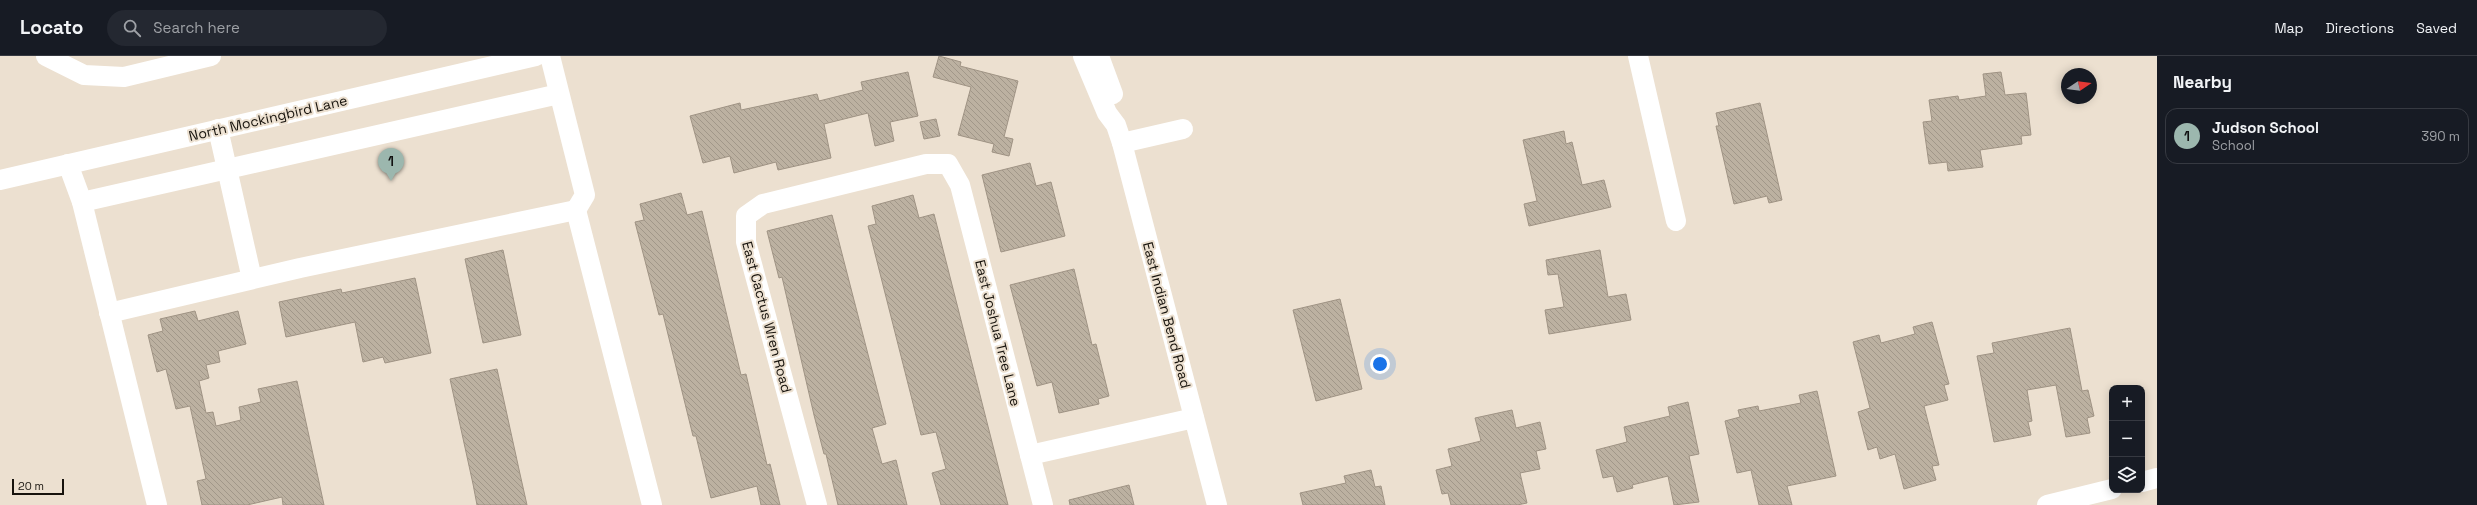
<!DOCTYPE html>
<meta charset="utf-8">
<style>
:root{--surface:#171b24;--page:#242831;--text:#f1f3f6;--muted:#9ea1a6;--line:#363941;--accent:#9cb7ae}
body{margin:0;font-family:"Space Grotesk",sans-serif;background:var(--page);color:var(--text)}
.controls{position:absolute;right:12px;bottom:12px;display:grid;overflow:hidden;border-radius:8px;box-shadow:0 2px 10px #0003}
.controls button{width:36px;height:36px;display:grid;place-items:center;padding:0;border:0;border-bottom:1px solid var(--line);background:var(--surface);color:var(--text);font:20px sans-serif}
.compass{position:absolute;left:2061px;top:12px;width:36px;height:36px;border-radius:50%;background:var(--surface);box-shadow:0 2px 10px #0003;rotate:77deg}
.scale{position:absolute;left:12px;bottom:10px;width:52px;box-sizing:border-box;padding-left:4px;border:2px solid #17130d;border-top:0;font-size:11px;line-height:14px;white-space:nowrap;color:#17130d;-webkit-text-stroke:3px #ece0d0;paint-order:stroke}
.you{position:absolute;left:1380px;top:308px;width:14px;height:14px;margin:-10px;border:3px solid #fff;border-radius:50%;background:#1a73e8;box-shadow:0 0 0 6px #1a73e833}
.badge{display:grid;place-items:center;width:26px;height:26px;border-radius:50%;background:var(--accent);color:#111;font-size:13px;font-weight:700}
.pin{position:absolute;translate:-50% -33px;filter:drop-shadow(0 1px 2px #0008)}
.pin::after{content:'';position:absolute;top:21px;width:14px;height:12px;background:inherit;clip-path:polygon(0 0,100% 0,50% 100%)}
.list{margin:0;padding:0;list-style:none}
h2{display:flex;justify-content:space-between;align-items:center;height:52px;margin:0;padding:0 16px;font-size:17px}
h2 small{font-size:13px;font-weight:400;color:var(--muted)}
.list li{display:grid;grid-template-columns:26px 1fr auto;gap:12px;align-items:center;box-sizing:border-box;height:56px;margin:0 8px 8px;padding:0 8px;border:1px solid var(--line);border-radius:12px}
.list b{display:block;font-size:15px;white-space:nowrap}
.list p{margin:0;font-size:13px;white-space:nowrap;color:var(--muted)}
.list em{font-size:13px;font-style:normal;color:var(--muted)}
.icon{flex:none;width:22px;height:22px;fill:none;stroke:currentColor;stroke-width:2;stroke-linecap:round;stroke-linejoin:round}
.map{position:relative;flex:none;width:2157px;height:449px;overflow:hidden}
header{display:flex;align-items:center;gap:24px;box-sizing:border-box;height:56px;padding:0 20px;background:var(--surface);border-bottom:1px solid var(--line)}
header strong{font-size:19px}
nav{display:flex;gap:22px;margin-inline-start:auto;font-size:14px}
.search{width:280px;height:36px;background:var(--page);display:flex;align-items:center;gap:10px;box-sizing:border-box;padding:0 14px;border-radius:22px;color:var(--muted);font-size:15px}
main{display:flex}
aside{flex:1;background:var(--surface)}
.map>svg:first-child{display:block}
.building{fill:url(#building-back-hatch);stroke:#9f9384}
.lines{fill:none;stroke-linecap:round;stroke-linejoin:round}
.minor{stroke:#fff;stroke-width:20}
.labels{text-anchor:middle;stroke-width:4;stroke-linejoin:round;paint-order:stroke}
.street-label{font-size:14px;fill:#17130d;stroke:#ece0d0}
</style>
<header>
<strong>Locato</strong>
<div class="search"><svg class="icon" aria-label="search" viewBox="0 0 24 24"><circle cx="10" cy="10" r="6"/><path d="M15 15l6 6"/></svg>Search here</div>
<nav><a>Map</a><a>Directions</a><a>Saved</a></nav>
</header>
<main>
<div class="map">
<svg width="2157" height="449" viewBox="0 0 2157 449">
<defs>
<pattern id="building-back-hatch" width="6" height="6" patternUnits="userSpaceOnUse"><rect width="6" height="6" fill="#bcb1a1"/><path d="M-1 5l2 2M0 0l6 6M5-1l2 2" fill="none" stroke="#a19789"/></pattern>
</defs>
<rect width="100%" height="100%" fill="#ece0d0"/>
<g class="building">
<path d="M 939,0 L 961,6 L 960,10 L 1018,25 L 1004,81 L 1013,83 L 1009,100 L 992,96 L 994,88 L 958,79 L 971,31 L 933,21 Z"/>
<path d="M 908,16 L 918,60 L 890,66 L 894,85 L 875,90 L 868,57 L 824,68 L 831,102 L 778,114 L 776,106 L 734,117 L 730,100 L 703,107 L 690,60 L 740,47 L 741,54 L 817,38 L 819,45 L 863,34 L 861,26 Z"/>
<path d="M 2001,16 L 2005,39 L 2026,37 L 2031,79 L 2021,80 L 2022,88 L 1980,94 L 1983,111 L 1948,115 L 1947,106 L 1929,108 L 1923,66 L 1932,65 L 1929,44 L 1958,40 L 1959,44 L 1986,40 L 1983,18 Z"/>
<path d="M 1760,47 L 1782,144 L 1769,147 L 1767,140 L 1734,148 L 1716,70 L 1719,70 L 1716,57 Z"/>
<path d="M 936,63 L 940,80 L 924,83 L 920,66 Z"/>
<path d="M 1564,75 L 1566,88 L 1572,86 L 1582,129 L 1604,124 L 1611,151 L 1529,170 L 1524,148 L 1537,145 L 1523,84 Z"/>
<path d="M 1030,107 L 1036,130 L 1051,126 L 1065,180 L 1001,196 L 982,119 Z"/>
<path d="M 681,137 L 687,159 L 702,155 L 741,319 L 746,318 L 767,409 L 770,408 L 780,449 L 761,449 L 757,430 L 711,442 L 696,380 L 693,380 L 663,258 L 659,259 L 635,166 L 644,164 L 640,148 Z"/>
<path d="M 913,139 L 919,162 L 934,158 L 1008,449 L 941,449 L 932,417 L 946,413 L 936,376 L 921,379 L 868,170 L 876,168 L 872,150 Z"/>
<path d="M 832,159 L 886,368 L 872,372 L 882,408 L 896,404 L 907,449 L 838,449 L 826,398 L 824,398 L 814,359 L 782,221 L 779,222 L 767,175 Z"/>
<path d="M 503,194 L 521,279 L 483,287 L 465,203 Z"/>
<path d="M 1600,194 L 1608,241 L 1626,238 L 1631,264 L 1549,278 L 1545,254 L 1564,251 L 1558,218 L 1548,219 L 1546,204 Z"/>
<path d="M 1074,213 L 1092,289 L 1096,288 L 1109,340 L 1098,343 L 1099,348 L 1059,357 L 1052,326 L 1037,330 L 1010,229 Z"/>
<path d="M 415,222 L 431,297 L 385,307 L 383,301 L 363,306 L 355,266 L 286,281 L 279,246 L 341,233 L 342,237 Z"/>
<path d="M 1340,243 L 1362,333 L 1316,345 L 1293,254 Z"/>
<path d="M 195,255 L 198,265 L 238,255 L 246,288 L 218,295 L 220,306 L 206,309 L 209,322 L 199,325 L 206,357 L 213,356 L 216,370 L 241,364 L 239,351 L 261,346 L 258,333 L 297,325 L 324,449 L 283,449 L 282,441 L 247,449 L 202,449 L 197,425 L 206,423 L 190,350 L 176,353 L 166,313 L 157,316 L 148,279 L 163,275 L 160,263 Z"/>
<path d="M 1932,266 L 1949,328 L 1944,329 L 1948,344 L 1924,350 L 1939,409 L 1932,410 L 1936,424 L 1904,433 L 1895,398 L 1880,403 L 1877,391 L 1868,394 L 1858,356 L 1870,352 L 1853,286 L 1879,279 L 1881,287 L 1915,278 L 1913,271 Z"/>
<path d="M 2070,272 L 2082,335 L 2088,334 L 2094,360 L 2087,362 L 2090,377 L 2066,381 L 2056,329 L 2027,334 L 2032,365 L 2028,366 L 2031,379 L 1994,386 L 1977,300 L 1994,297 L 1992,287 Z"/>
<path d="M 497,313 L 520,418 L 527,449 L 477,449 L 473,428 L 450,323 Z"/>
<path d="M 1817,335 L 1836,420 L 1787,430 L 1792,449 L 1759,449 L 1751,414 L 1737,417 L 1725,365 L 1740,361 L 1738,354 L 1758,350 L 1759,355 L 1801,347 L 1799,339 Z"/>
<path d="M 1688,346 L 1699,398 L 1689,400 L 1699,446 L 1674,449 L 1668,420 L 1632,429 L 1633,432 L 1617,436 L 1613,420 L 1603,422 L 1596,394 L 1627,386 L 1624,371 L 1670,360 L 1668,351 Z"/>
<path d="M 1512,354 L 1516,372 L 1540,366 L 1546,393 L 1536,395 L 1540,413 L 1520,417 L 1527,447 L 1517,449 L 1451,449 L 1448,437 L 1442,438 L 1436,414 L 1452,410 L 1448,393 L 1481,385 L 1475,362 Z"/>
<path d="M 1371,414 L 1375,431 L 1381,430 L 1385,449 L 1303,449 L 1300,437 L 1346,427 L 1344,420 Z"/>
<path d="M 1129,429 L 1134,449 L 1070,449 L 1069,444 Z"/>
</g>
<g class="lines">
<g class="minor">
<path d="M 46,0 L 84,19 L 124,21 L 211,0"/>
<path d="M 550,0 L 585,139 L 576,154"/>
<path d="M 1083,0 L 1107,57 L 1116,69 L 1122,87 L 1217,449"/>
<path d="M 1099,0 L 1113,38"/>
<path d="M 1638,0 L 1676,165"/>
<path d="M 218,73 L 252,223"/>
<path d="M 1122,87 L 1183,73"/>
<path d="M 68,108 L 82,146 L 157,449"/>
<path d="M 0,124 L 536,0"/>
<path d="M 82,146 L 559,38"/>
<path d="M 109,257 L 300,212 L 576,154 L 652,449"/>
<path d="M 1030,399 L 1194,362"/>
<path d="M 2142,426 L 2157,422"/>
<path d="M 817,449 L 746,186 L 746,160 L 763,148 L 926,108 L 948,108 L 960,129 L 1043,449"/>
<path d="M 2047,449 L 2112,433"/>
</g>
</g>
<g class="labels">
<g class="street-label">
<text transform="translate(268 62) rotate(-13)" y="5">North Mockingbird Lane</text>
<text transform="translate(1167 259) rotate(75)" y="5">East Indian Bend Road</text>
<text transform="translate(767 261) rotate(75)" y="5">East Cactus Wren Road</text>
<text transform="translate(998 277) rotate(76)" y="5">East Joshua Tree Lane</text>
</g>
</g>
</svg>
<div class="controls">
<button>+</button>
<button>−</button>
<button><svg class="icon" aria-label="layers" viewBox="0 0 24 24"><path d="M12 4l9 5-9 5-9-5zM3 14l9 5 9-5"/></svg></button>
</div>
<svg class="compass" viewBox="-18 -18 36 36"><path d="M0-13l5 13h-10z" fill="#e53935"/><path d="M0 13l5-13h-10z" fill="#9ea1a6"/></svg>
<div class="scale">20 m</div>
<div class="you"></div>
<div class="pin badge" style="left:391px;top:125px">1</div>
</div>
<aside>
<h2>Nearby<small></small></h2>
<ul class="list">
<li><span class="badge">1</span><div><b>Judson School</b><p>School</p></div><em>390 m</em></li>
</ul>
</aside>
</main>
